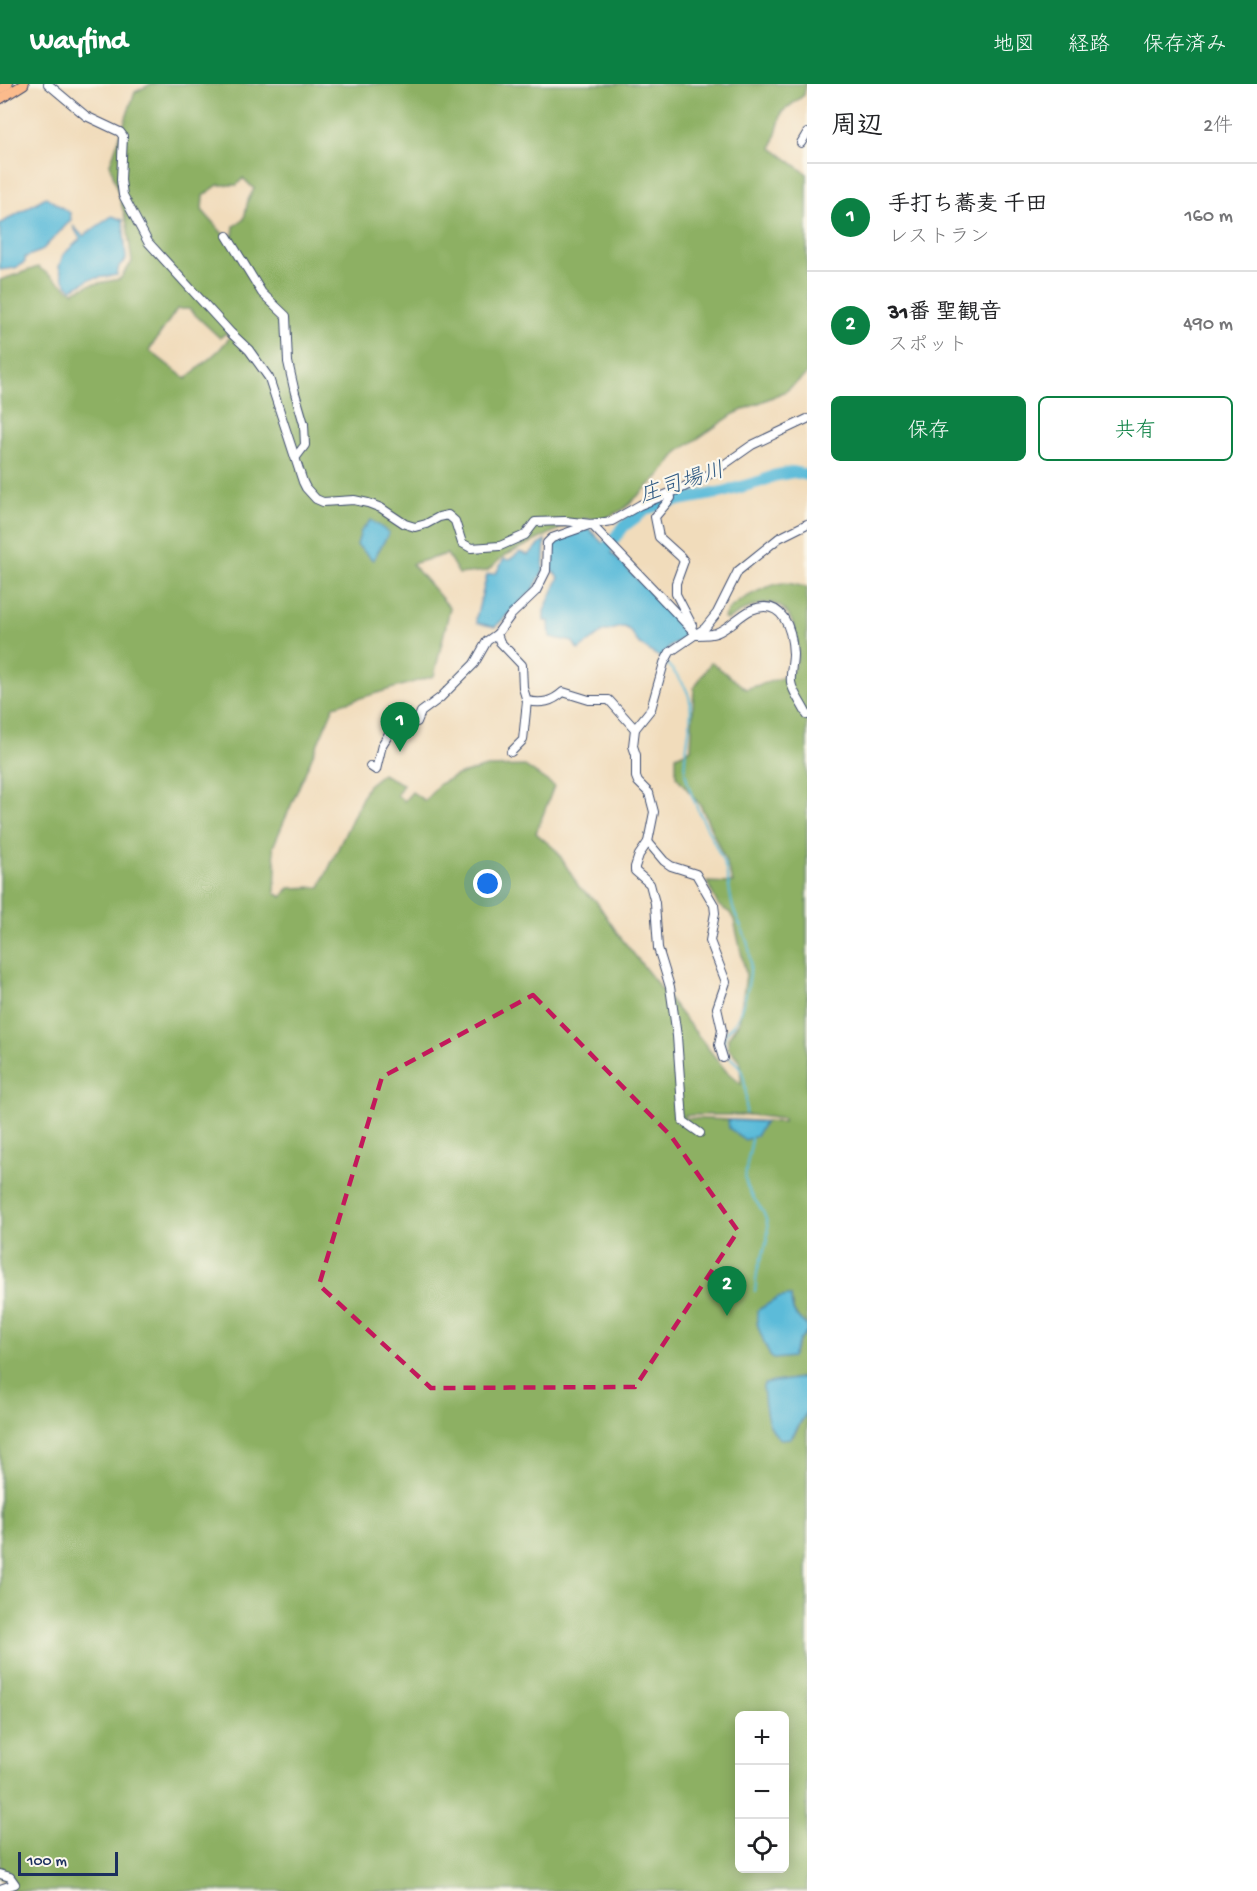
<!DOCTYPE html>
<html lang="ja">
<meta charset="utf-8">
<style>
:root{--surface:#fff;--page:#f6f6f6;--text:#202124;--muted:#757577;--line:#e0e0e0;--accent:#0b8043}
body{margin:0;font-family:"Gochi Hand","Klee One",sans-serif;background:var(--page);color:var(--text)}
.controls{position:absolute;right:18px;bottom:18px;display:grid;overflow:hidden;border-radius:9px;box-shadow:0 3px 15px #0003}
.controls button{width:54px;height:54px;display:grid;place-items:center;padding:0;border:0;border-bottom:2px solid var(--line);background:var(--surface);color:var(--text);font:30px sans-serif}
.scale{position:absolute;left:18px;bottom:15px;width:100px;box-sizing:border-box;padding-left:6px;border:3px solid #1b2f5e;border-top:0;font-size:16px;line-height:21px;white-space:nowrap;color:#1b2f5e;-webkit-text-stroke:4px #fbf7ec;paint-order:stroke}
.you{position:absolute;left:488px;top:800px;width:21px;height:21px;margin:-15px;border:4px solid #fff;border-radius:50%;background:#1a73e8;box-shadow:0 0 0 9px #1a73e833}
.badge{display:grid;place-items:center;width:39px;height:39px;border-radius:50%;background:var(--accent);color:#fff;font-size:20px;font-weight:700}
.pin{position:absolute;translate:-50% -50px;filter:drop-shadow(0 2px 3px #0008)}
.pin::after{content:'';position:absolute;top:32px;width:21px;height:18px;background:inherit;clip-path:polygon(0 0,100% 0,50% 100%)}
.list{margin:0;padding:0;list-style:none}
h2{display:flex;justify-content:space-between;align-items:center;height:78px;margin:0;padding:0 24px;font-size:26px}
h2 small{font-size:20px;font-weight:400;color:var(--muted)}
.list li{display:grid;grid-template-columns:39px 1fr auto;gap:18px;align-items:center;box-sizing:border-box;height:108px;padding:0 24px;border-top:2px solid var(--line)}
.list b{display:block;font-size:22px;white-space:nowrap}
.list p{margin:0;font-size:20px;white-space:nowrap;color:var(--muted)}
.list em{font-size:20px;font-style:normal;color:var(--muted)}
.actions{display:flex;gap:12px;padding:18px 24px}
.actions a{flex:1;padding:14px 0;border:2px solid var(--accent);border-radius:9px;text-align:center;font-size:21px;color:var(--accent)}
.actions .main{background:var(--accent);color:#fff}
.icon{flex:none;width:33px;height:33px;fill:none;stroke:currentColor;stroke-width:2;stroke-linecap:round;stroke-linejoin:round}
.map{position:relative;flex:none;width:807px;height:1807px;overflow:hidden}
header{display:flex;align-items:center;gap:36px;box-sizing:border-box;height:84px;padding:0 30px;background:var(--accent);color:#fff}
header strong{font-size:28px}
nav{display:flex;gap:33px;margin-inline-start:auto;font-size:21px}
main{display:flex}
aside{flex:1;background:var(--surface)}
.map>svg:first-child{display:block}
.forest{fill:#8db064;stroke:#547061;stroke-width:1.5;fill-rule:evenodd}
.water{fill:#5bbbd9;stroke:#3b759c;stroke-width:1.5}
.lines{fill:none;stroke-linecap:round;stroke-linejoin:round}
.stream{stroke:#5bbbd9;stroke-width:2}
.river{stroke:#5bbbd9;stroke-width:12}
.minor-casing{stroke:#3b496c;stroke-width:10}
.major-casing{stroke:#3b496c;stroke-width:11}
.minor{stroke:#fff;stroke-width:8}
.major{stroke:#fbbb8c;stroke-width:9}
.marked{fill:none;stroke:#c2185b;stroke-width:4.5;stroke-dasharray:12 8;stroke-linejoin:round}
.labels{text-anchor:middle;stroke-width:4.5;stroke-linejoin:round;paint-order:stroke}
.water-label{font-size:22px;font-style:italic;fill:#2e5983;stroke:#fbf7ec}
</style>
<header>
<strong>Wayfind</strong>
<nav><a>地図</a><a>経路</a><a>保存済み</a></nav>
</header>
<main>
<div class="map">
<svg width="807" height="1807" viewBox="0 0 807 1807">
<rect width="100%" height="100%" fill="#fbf7ec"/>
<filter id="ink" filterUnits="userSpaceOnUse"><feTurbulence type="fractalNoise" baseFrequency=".0167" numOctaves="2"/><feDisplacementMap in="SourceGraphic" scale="12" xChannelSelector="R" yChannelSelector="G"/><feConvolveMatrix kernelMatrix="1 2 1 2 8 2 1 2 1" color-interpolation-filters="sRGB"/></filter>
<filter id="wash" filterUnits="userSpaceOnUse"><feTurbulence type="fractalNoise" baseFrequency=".008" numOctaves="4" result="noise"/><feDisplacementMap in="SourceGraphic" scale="24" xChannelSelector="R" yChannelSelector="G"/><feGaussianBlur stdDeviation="1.35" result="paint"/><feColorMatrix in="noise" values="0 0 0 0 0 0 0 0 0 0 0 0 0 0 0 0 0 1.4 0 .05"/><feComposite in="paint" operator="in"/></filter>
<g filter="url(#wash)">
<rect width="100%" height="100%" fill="#f1dcbb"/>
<path class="forest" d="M 151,0 L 806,0 L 804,11 L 782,28 L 772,64 L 807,90 L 807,290 L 786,307 L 734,330 L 678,368 L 660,391 L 624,425 L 604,435 L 580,435 L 504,472 L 487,487 L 459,490 L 447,470 L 412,480 L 450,524 L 434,592 L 334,622 L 273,763 L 276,784 L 275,809 L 282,813 L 289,804 L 320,803 L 368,701 L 382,690 L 403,700 L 397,711 L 404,717 L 412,708 L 425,717 L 439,700 L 457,691 L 487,683 L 525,682 L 554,702 L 536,749 L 557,767 L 579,803 L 596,817 L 618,850 L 726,987 L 741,1000 L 740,976 L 728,964 L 728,954 L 739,938 L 746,891 L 734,836 L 730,829 L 718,821 L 707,798 L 733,799 L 725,776 L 701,722 L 676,692 L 676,672 L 691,665 L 694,604 L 711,578 L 746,605 C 754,602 785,594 790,590 C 806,574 796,520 770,519 C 755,519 739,529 727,536 L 724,534 C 726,520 769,500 783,499 C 791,499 800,502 807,503 L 807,1242 C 795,1231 792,1229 791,1212 L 757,1239 L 770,1271 L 794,1269 L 800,1255 L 807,1248 L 807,1293 L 764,1300 L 793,1352 L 807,1328 L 807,1807 L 5,1807 L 9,1797 L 0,1794 L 0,196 L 38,183 L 73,208 L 89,201 L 120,195 L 132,178 L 127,140 L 110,80 L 135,8 ZM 243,94 L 254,105 L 248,116 L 244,135 L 234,142 L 233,152 L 223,150 L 202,126 L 203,112 L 218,101 L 237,101 ZM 177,225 L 189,225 L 220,254 L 226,249 L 230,253 L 219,266 L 186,295 L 149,266 ZM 685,1031 L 750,1031 L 783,1035 L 783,1038 L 685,1034 ZM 740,1632 L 784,1632 L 784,1784 L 740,1784 Z"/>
<g class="water">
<path d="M 46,113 L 70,129 L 71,136 L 41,167 L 25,173 L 25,178 L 15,184 L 0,186 L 0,140 Z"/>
<path d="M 112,132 L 123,136 L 126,176 L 119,182 L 117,191 L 90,195 L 72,205 C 64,200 62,191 59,183 L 63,171 L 80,155 L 73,142 L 83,152 Z"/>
<path d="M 371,436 L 389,449 L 373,476 L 357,461 L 361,447 Z"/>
<path d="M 589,445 L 690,550 L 669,563 L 662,574 C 658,573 640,561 637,557 C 632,552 632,545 624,543 C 616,542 612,548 604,547 L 578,566 L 573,558 L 550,553 L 549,537 L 544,537 L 544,527 L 559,493 L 551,486 L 550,459 L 558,454 Z"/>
<path d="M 545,456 L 543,487 L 533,506 L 495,543 L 477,539 L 476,534 L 487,491 L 496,489 L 504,475 L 509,476 L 520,468 L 528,471 Z"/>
<path d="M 728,1036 L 765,1038 L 756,1052 L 745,1056 L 729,1044 Z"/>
<path d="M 788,1212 L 791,1212 C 791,1229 795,1231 807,1242 L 807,1248 L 800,1255 L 792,1273 L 774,1275 L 770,1272 C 765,1258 753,1240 758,1226 L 778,1214 Z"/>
<path d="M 807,1293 L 807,1328 L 791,1354 L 781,1355 C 765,1345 765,1319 763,1303 L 764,1300 Z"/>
</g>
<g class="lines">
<g class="stream">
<path d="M 660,572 C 694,610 694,611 687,661 C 685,671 683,682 686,692 C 693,723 712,750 724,780 C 729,794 729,809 733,824 C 738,840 749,854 750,871 C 752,891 746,914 738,933 C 733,944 720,949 724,964 C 726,972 733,975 738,981 C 747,993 746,1014 746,1029"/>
<path d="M 751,1053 C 752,1068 743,1083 746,1098 C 749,1112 759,1119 764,1130 C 773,1150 764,1165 758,1184 C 756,1192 756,1200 755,1207"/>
</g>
<path class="river" d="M 602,470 L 624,442 L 647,425 L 663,419 L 723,408 L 762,397 L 773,392 L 793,388 L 807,391"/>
</g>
</g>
<g filter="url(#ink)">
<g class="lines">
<defs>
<g id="minor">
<path d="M 48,0 L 86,32 L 120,48 L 123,52 L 121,96 L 123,111 L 148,158 L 231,249 L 249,266 L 269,294 L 303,398 L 306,404 L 316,415 L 323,418 L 354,416 L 368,419 L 381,424 L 405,440 L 415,443 L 426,440 L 439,433 L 448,431 L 455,437 L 462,459 L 471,464 L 500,462 L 525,451 L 535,438 L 565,437 L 591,440 L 612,437 L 640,421 L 680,405 L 712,389 L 752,361 L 807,335"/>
<path d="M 801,59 L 807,49"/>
<path d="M 227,152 L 262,209 L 286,232 L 288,278 L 295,309 L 304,340 L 305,361 L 296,373"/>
<path d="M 670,409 L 671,414 L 655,433 L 659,453 L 681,473 L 684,477 L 676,499 L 676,510 L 692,541"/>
<path d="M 591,440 L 697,551 C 703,551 710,551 716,549 C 729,544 739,532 751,526 C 783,513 792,545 793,570 C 793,579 790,589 791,598 C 792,608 803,621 807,631"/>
<path d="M 589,441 L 552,454 L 547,459 L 546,487 L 536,507 L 511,531 L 497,550 L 500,558 L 522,581 L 523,604 L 527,617 C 542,620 552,618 563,608 L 589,616 L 609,616 L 635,645"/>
<path d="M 511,668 L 523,656 L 527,617"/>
<path d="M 370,682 L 376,686 L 382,661 L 392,645 L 417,638 L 421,628 L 440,614 L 474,580 L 487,557 L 497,550"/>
<path d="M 648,758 L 664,777 L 671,782 L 696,790 L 714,821 L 715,829 L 710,857 L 726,898 L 717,924 L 722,946 L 719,961 L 723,974"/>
<path d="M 700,1049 L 683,1037 L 677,952 L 670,903 L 658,864 L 655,819 L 650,800 L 635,787 L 635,783 L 639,771 L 648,758 L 654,728 L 649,709 L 638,698 L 636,693 L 636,671 L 633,662 L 635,645 L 651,625 L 664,579 L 670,568 L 705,544 L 717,529 L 738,487 L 779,454 L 807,440"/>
<path d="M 0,1790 L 10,1793 L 15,1800 L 0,1805"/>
</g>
<g id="major">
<path d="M 0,5 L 8,0"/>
<path d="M 0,15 L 24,0"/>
</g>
</defs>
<use href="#minor" class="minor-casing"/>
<use href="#major" class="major-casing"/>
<use href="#minor" class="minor"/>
<use href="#major" class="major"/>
</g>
</g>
<path class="marked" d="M 533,911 L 671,1052 L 738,1147 L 635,1303 L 431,1304 L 319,1201 L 382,993 Z"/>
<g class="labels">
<g class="water-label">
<text transform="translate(681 397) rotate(-18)" y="8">庄司場川</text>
</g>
</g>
</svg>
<div class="controls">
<button>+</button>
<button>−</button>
<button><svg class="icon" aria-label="locate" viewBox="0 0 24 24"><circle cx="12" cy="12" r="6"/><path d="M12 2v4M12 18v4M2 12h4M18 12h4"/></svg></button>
</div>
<div class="scale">100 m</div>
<div class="you"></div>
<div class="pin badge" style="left:400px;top:668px">1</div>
<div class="pin badge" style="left:727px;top:1232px">2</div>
</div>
<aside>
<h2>周辺<small>2件</small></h2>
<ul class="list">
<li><span class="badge">1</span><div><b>手打ち蕎麦 千田</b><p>レストラン</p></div><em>160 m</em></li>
<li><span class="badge">2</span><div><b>31番 聖観音</b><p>スポット</p></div><em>490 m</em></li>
</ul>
<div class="actions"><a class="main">保存</a><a>共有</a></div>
</aside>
</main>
